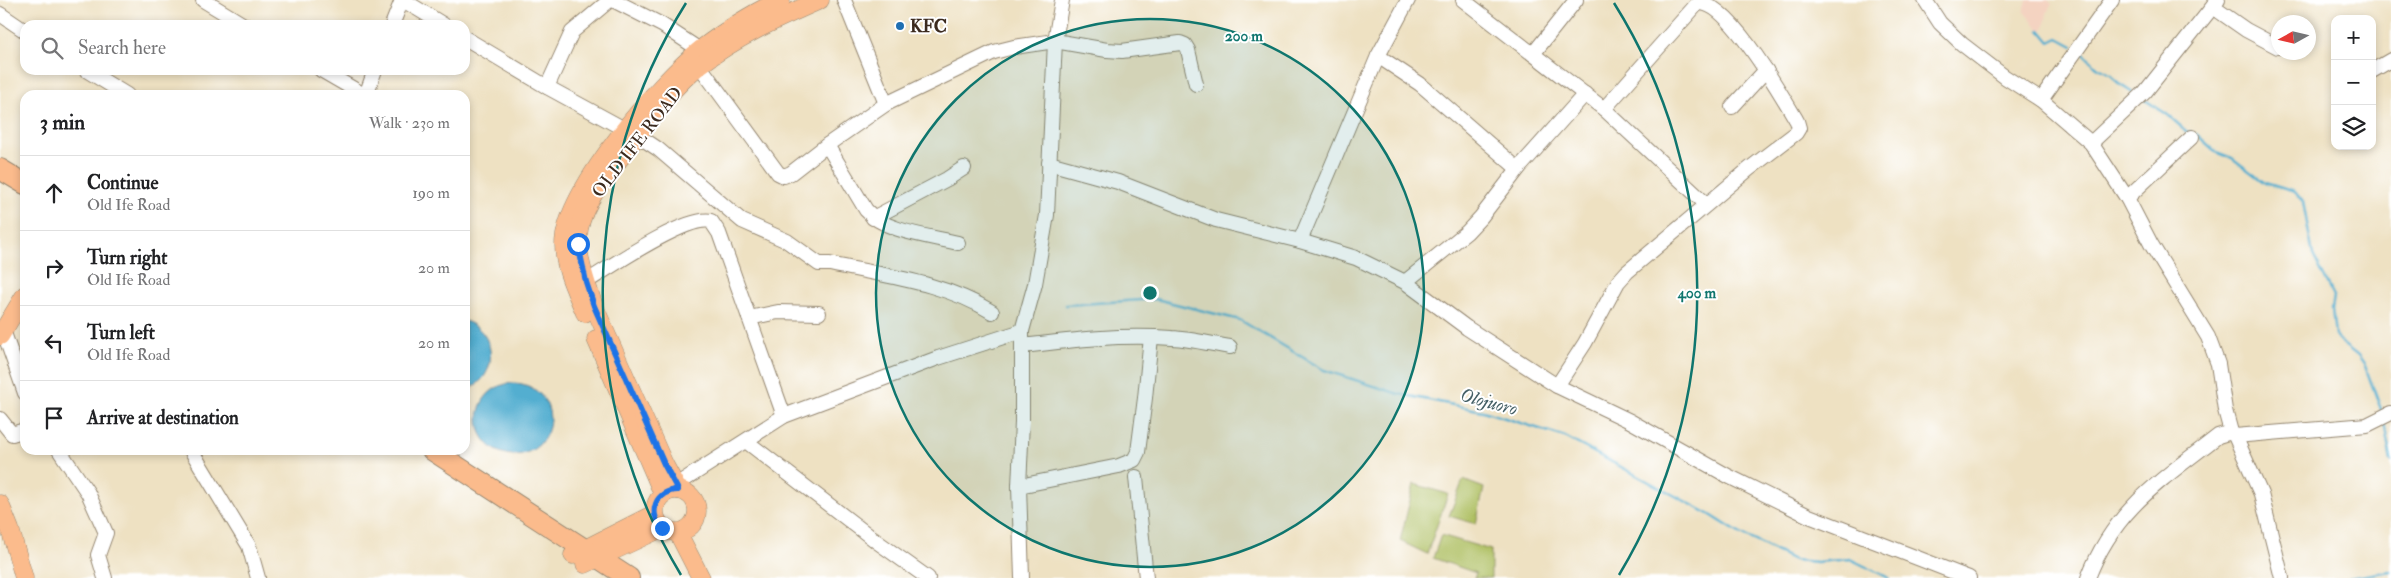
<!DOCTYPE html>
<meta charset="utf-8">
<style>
:root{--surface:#fff;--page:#f2f2f2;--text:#202124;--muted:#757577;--line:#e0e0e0}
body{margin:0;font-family:"IM FELL Double Pica",serif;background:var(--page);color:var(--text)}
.controls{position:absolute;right:15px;top:15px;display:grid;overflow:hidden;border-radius:10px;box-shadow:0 2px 8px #0003}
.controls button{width:45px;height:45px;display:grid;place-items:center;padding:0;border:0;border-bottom:1px solid var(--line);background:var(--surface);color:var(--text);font:25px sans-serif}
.compass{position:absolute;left:2271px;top:15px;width:45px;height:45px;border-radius:50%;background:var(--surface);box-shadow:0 2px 8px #0003;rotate:262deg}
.stop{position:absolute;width:15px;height:15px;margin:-11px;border:4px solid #1a73e8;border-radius:50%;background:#fff}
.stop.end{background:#1a73e8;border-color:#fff;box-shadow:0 1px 5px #0008}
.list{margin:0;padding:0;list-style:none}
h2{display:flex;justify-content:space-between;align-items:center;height:65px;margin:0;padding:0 20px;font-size:21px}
h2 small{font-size:16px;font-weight:400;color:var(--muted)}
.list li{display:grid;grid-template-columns:32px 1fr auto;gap:15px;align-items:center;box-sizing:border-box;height:75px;padding:0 20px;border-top:1px solid var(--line)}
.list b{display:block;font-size:19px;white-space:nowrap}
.list p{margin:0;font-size:16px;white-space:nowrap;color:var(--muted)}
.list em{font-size:16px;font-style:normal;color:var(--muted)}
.icon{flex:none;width:28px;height:28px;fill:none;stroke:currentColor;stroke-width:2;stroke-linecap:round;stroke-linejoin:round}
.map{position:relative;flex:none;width:2391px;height:578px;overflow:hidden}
.search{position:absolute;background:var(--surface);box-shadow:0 2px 8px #0003;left:20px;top:20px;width:450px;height:55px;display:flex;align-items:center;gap:12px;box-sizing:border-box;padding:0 18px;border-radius:15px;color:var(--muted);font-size:19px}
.panel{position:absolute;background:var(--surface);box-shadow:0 2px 8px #0003;left:20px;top:90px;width:450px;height:365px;border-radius:15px}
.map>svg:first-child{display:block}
.built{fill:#f4d3c1}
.green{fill:#aebf62;stroke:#747440}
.water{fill:#52aed0;stroke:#466c77}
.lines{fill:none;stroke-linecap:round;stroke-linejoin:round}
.stream{stroke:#52aed0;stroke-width:2.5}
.minor-casing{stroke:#948670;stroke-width:16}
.major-casing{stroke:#948670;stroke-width:19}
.highway-casing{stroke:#948670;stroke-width:22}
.minor{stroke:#fff;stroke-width:14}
.major{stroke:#fbbb8c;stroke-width:18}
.highway{stroke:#fbbb8c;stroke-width:20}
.route{stroke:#1a73e8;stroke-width:6}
.ring{fill:none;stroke:#0f766e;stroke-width:2.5}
.poi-dot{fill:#1f6fb2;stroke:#fff;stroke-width:2}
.labels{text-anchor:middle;stroke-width:4;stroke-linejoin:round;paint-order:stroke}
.poi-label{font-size:18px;font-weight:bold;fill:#3b2a1e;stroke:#fff;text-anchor:start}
.street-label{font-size:18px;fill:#3b2a1e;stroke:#fff}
.water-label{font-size:19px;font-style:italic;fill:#445f65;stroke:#fff}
.centre{fill:#0f766e;stroke:#fff;stroke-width:2.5}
.ring-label{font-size:15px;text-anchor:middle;font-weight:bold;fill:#0f766e;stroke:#fff;stroke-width:4;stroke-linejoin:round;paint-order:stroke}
</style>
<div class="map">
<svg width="2391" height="578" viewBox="0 0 2391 578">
<rect width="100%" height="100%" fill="#fff"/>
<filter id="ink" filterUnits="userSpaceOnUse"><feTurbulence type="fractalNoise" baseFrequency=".02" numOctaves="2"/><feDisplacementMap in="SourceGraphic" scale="10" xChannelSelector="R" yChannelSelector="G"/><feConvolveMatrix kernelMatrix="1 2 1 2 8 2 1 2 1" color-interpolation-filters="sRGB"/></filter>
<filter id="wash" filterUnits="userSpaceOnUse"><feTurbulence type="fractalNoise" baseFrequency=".0096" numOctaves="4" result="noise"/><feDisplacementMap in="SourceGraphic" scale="20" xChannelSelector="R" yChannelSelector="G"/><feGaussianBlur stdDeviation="1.12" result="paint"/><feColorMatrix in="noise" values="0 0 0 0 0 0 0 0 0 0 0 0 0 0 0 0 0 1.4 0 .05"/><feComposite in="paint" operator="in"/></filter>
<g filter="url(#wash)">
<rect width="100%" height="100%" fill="#eee1c2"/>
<path class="built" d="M 2027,0 L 2048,0 L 2052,4 L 2047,13 L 2044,29 L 2040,30 L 2024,12 Z"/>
<g class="green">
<path d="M 1463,480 L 1484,488 L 1476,524 L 1449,516 Z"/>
<path d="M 1414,484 L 1448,494 L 1427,554 L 1400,541 Z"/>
<path d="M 1441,535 L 1491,550 L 1491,578 L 1474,578 L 1476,573 L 1433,558 Z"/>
</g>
<g class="water">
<path d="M 465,321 C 499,332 499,380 465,390 Z"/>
<circle cx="514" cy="419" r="36"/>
</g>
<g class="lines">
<g class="stream">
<path d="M 2040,30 L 2050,42 L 2058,38 L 2073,46"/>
<path d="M 2082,52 L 2097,67 L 2112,75 L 2119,84 L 2136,95"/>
<path d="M 2145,100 L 2168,115 L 2187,132 L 2191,132"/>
<path d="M 2196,134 L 2216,152 L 2232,158 L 2265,183 L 2295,192 L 2303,202 L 2313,255 L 2334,296 L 2332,309 L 2335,335 L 2344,345 L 2358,356 L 2365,366 L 2382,412"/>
<path d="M 1066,305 L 1156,299 L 1240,320 L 1324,370 L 1399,394 L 1483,411 L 1565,437 L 1709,514 L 1739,533 L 1794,560 L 1817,562 L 1850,559 L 1889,578"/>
<path d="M 2384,422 L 2391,461"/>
<path d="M 2348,578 L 2391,571"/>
</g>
</g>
</g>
<g filter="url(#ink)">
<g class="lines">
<defs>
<g id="minor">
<path d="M 203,0 L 244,25"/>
<path d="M 403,0 L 444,25"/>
<path d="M 613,0 L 662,25 L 700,50"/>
<path d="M 844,0 L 886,104"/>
<path d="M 1463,0 L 1604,109 L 1706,204"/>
<path d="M 1925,0 L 1940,23 L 1962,44 L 2005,77 L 2041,100 L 2091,143 L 2127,198 L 2151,244 L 2208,337 L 2218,364 L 2225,410 L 2231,432 L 2235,436 L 2261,494 L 2282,578"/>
<path d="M 2213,7 L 2246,30 L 2278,47"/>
<path d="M 0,14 L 25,31"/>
<path d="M 392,25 L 402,0"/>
<path d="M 465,38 L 547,87 L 626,130"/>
<path d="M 1533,54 L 1576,0"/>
<path d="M 1378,56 L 1420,84 L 1518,169"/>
<path d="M 699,65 L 778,173 L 784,176 L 791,173 L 827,145 L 886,104 L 994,52 L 1014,47 L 1055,41 L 1107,50 L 1122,51 L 1180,43 L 1185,45 L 1188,50 L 1196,84"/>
<path d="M 86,70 L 127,95"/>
<path d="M 321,70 L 364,95"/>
<path d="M 2372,71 L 2391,60"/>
<path d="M 547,87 L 572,32 L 610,0"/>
<path d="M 366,95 L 375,70"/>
<path d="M 2041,100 L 2112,0"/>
<path d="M 1732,107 L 1766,70"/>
<path d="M 637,135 L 658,149 L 742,221 L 787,241 L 819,264 L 830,264 C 884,276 944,282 992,312"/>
<path d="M 2091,143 L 2145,92 L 2218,0"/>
<path d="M 827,145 L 866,210 C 885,232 929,236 958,243"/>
<path d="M 1049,163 L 1118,182 L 1216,220 L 1300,241 L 1356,258 L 1405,282 L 1467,328 L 1557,386 L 1630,421 L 1728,476 L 1809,516 L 1969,578"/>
<path d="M 2127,198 L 2192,137"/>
<path d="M 873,218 L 947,179 L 964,168"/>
<path d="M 1300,241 L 1378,56 L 1408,0"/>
<path d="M 586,282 C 610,267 686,215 711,221 L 719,233 L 784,416"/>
<path d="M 1405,282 L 1467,232 L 1481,217 L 1518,169 L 1585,94"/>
<path d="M 749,318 L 778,312 L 819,313"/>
<path d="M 3,330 L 25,393"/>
<path d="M 1022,346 C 1072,340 1121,334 1172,338 C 1191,339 1211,344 1230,347"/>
<path d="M 1557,386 L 1585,343 L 1618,282 L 1627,272 L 1749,169 L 1796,133 L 1799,128 L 1797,121 C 1782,96 1728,0 1698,3 L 1604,109"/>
<path d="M 0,419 L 12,434 L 25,430"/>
<path d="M 2235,436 L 2367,425 L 2391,413"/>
<path d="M 747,442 L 876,541 L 928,578"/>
<path d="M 59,450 L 88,493 L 106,533 L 98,555 L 105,578"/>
<path d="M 191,450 L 249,546 L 258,578"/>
<path d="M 1136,477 L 1146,578"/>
<path d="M 676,485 L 784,416 L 938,358 L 1022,331"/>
<path d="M 1019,486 L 1119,466 L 1134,460 L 1138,452 L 1145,398 L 1151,337"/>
<path d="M 1022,578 L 1019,486 L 1022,422 L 1022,331 L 1035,284 L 1047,215 L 1055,41 L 1062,0"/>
<path d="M 2088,578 C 2114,509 2162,480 2218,436 L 2231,432"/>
</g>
<g id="major">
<path d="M 585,313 C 576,291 564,269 564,245 C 564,192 660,81 701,49 C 725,31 754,12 781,0"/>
<path d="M 0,336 L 25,295"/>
<path d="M 596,339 L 663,494"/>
<circle cx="676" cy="511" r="21"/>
<path d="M 678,490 L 664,464 L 594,306 C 586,283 575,254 579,229 C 584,202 605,177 621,157 C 645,126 669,89 700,65 C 736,37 779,18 820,0"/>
<path d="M 0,504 L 10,529 L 24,578"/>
<path d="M 678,533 L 701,578"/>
<path d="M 573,555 L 654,514"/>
<path d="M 585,564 L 662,528"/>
</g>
<g id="highway">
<path d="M 0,169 L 25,184"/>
<path d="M 432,450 L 629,578"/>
</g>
</defs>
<use href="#minor" class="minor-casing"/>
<use href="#major" class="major-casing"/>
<use href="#highway" class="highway-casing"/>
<use href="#minor" class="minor"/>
<use href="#major" class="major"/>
<use href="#highway" class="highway"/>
</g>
</g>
<g class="lines" filter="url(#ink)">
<path class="route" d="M 578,244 L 586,282 L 594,306 L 664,464 L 678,490 C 656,490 647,513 662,528"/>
</g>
<circle cx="1150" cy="293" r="274" fill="#0f766e" fill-opacity=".12"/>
<g class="ring">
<circle cx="1150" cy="293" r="274"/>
<path d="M681 575A547 547 0 0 1 686 3M1614 3A547 547 0 0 1 1619 575"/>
</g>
<circle class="poi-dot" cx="900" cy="26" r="5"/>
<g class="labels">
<g class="poi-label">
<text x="910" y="32">KFC</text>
</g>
<g class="street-label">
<text transform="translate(637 142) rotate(-52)" y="6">OLD IFE ROAD</text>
</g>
<g class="water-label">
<text transform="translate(1489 401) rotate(15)" y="7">Olojuoro</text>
</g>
</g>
<circle cx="1150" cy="293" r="8" class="centre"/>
<g class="ring-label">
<text x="1244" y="41">200 m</text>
<text x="1697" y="298">400 m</text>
</g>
</svg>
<div class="controls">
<button>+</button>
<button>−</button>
<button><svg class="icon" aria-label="layers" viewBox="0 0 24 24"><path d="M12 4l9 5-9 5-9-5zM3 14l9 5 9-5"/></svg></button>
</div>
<svg class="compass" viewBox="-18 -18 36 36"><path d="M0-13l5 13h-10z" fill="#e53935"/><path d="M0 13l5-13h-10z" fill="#757577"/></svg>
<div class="stop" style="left:578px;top:244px"></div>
<div class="stop end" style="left:662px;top:528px"></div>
<div class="search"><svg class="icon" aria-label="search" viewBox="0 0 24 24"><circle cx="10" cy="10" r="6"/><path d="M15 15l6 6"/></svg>Search here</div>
<section class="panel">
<h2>3 min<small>Walk · 230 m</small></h2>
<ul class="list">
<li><svg class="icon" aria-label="ahead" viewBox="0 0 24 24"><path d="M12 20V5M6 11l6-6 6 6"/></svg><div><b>Continue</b><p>Old Ife Road</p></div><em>190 m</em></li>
<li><svg class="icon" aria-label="right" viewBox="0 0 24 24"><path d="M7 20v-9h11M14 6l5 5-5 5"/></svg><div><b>Turn right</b><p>Old Ife Road</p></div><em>20 m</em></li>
<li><svg class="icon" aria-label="left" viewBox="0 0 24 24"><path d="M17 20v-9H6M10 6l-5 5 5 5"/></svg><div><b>Turn left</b><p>Old Ife Road</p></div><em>20 m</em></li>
<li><svg class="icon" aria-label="arrive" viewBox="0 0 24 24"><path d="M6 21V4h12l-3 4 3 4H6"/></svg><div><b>Arrive at destination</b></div></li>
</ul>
</section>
</div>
